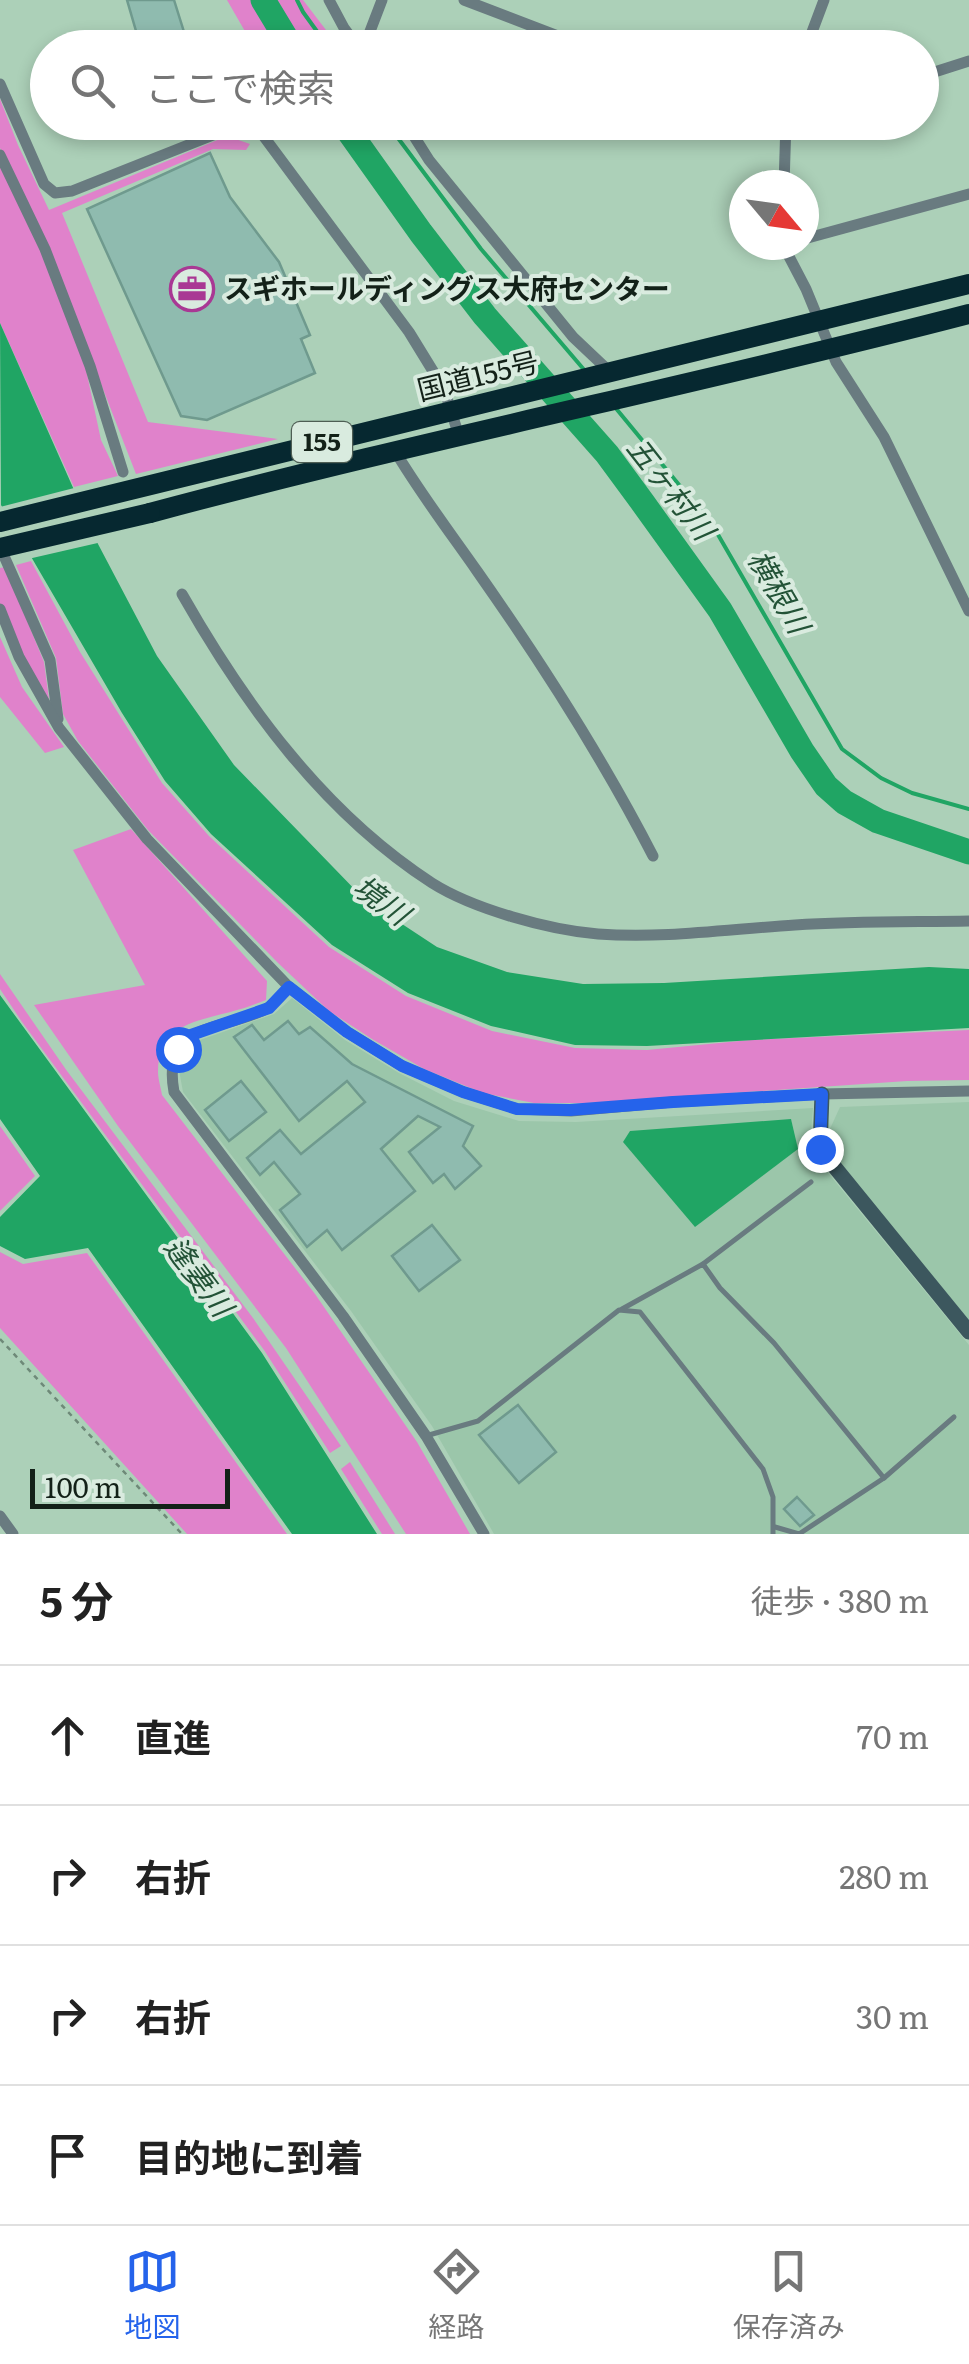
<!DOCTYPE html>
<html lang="ja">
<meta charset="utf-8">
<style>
:root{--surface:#fff;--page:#f2f2f2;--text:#222;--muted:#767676;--line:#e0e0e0;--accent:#2563eb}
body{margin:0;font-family:Literata,"Noto Sans JP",serif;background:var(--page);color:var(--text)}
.compass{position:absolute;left:729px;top:170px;width:90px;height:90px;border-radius:50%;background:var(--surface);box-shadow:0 5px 15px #0003;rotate:119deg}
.scale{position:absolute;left:30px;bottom:25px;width:200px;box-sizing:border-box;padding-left:10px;border:5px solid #132118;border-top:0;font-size:28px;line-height:35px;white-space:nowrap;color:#132118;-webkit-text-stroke:8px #d9ebdf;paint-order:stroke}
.stop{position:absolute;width:30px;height:30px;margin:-22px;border:8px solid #2563eb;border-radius:50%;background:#fff}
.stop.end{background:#2563eb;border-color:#fff;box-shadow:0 2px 10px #0008}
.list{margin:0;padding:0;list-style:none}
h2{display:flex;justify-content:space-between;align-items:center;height:130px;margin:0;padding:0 40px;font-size:42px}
h2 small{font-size:32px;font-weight:400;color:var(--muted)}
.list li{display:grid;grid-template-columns:65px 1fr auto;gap:30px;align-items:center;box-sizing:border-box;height:140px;padding:0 40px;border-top:2px solid var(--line)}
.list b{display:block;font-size:38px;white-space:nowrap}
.list em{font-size:32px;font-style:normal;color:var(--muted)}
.icon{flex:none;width:55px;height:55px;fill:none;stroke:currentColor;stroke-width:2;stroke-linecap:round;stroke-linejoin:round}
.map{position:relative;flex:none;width:969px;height:1534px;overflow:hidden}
.search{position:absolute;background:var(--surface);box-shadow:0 5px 15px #0003;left:30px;right:30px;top:30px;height:110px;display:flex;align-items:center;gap:25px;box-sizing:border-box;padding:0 35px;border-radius:55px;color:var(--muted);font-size:38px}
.sheet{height:690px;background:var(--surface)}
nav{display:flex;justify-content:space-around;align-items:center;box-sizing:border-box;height:140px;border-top:2px solid var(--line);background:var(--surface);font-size:28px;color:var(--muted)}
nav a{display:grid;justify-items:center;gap:5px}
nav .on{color:var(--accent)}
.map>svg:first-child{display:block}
.built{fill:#9bc6aa}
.green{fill:#e082cb}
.water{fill:#20a564}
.pier{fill:#acd0b8}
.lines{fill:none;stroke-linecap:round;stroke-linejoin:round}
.stream{stroke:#20a564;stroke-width:4}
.river{stroke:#20a564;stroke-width:25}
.building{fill:#8fbbaf;stroke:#6f9a8e;stroke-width:2.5}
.path{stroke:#6e8978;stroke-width:2.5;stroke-dasharray:5 5;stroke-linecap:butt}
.lane{stroke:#697b80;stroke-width:5}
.street{stroke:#697b80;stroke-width:11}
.secondary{stroke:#3c575e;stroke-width:15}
.highway{stroke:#062830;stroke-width:20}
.highway-bridge{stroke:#062830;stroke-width:20}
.route{stroke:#2563eb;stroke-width:12}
.labels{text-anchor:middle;stroke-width:8;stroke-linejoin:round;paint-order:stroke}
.shield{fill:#d9ebdf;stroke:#4e5e54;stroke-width:2.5}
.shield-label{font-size:25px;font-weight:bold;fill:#132118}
.poi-label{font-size:28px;font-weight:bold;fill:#132118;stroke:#d9ebdf;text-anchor:start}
.street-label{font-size:28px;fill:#132118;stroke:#d9ebdf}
.water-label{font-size:30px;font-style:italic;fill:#235337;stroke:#d9ebdf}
</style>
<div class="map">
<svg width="969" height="1534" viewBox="0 0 969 1534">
<rect width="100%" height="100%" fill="#acd0b8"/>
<g class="built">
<path d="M 292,998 L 345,1040 L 399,1073 L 454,1101 L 519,1121 L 576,1122 L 813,1108 L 809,1156 L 820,1163 L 969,1345 L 969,1534 L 494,1534 L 432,1426 L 351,1311 L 183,1092 L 179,1070 L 184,1054 L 197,1041 L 274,1014 Z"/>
<path d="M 969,1102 L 969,1320 L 828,1150 L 829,1131 L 840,1107 Z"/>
</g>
<g class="green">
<path d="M 227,0 L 303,0 L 336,43 L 330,47 L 254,47 Z"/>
<path d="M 0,99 L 18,145 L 49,210 L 227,136 L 250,144 L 246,150 L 213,149 L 62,213 L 148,422 L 278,439 L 136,474 L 49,250 L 0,148 Z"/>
<path d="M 0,166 L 41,251 L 85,365 L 101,440 L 118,476 L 74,487 L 0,323 Z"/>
<path d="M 31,561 L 80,652 L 162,783 L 209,836 L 329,947 L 406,996 L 492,1031 L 575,1048 L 647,1050 L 750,1040 L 969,1030 L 969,1080 L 907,1081 L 587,1103 L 534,1103 L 483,1093 L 424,1069 L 372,1039 L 329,1011 L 277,962 L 148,830 L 78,741 L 63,714 L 56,658 L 16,565 Z"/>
<path d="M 5,567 L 44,662 L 49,699 L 45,700 L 0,605 L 0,568 Z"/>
<path d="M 0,637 L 22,687 L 64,747 L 45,753 L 0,697 Z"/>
<path d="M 131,829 L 267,981 L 266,1000 C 257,1003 247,1008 237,1010 C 201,1021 158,1022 158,1072 C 158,1079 161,1088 162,1095 L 315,1294 L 417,1442 L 470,1534 L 406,1534 L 286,1348 L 118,1126 L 34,1005 L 145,985 L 73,850 Z"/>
<path d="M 0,974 L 67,1071 L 253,1318 L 341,1446 L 330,1453 L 264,1350 L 22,1022 L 0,989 Z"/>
<path d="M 0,1126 L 35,1176 L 0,1211 Z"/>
<path d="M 0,1252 L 23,1264 L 87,1253 L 287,1534 L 187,1534 L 0,1328 Z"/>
<path d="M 350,1462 L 395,1534 L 382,1534 L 341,1469 Z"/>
</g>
<g class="water">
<path d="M 0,323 L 98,544 L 157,656 L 234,765 L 364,899 L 437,947 L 507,972 L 583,984 L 664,983 L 929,967 L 969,969 L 969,1028 L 647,1046 L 575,1045 L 491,1026 L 408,993 L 332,945 L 211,834 L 165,781 L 122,713 L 1,505 Z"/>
<path d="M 0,995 L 262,1353 L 377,1534 L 292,1534 L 88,1248 L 25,1259 L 0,1246 L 0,1217 L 40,1176 L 0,1119 Z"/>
<path d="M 791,1119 L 798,1149 L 695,1227 L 623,1142 L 630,1131 Z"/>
</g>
<path class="pier" d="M 78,487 L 102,542 L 28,559 L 0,512 L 0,507 Z"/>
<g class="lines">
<g class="stream">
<path d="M 297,0 L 303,12 L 329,48"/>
<path d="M 386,122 L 481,249 L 586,372"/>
<path d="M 614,406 L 713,526 L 842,749 L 881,778 L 912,793 L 969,809"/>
</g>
<g class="river">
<path d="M 263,0 L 292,48"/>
<path d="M 342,122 L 421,233 L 485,316 L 607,454 L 643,503 L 720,610 L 802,751 L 826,786 L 844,802 L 878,821 L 969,852"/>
</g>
</g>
<g class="building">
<path d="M 127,0 L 174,0 L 189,48 L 141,48 Z"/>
<path d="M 210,153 L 230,197 L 279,262 L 310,335 L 301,339 L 315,373 L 207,420 L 181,416 L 87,209 Z"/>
<path d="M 288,1021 L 299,1034 L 310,1027 L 352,1064 L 473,1126 L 463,1146 L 481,1166 L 455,1189 L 444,1174 L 433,1183 L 409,1152 L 440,1127 L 418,1116 L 381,1149 L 415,1191 L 342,1250 L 327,1230 L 307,1247 L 280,1210 L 300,1194 L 274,1162 L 260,1175 L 247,1158 L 280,1130 L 301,1154 L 365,1102 L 347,1081 L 299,1121 L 234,1037 L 252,1025 L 264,1040 Z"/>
<path d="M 241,1081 L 266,1112 L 229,1141 L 205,1110 Z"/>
<path d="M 432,1225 L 460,1260 L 419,1291 L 392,1256 Z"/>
<path d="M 518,1405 L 556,1452 L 519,1483 L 479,1435 Z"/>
<path d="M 797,1497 L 814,1515 L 800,1526 L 784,1509 Z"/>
</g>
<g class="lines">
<path class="path" d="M 0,1339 L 182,1534"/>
<g class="lane">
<path d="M 703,1264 L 811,1182"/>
<path d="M 622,1309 L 703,1264 L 720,1288 L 774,1343 L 884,1478 L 799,1534 L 775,1527"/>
<path d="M 429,1435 L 478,1421 L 619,1310 L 640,1312 L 763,1469 L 773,1497 L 773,1534"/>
<path d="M 884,1478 L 954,1417"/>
</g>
<g class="street">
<path d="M 329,0 L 344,28 L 359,48"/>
<path d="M 464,0 L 589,48"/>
<path d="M 355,47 L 369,34 L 382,0"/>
<path d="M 806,48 L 824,0"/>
<path d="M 922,76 L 969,61"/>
<path d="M 0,84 L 44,184 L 55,193 L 72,191 L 246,122"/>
<path d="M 253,122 L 409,332 L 444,389 L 459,436"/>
<path d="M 405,122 L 429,160 L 573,337 L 610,372"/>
<path d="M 0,155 L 45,249 L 90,366 L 123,472"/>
<path d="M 784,185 L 786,122"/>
<path d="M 804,239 L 969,194"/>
<path d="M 783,245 L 806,289 L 836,362 L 884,437 L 969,611"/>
<path d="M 395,451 C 420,493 449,531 477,571 C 541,662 602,757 653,856"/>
<path d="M 0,547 L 50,660 L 58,719"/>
<path d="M 182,594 C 245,705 324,813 432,883 C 473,909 549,930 598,934 C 663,939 730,929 795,925 C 853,921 911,922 969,921"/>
<path d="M 0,609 L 19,657 L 59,728 L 147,839 L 289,987 L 347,1032 L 402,1066 L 463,1092 L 517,1109 L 571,1111 L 673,1102 L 822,1094 L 969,1091"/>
<path d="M 289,987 C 282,994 275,1004 266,1009 C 221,1032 161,1021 174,1092 L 343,1316 L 426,1436 L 484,1534"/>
<path d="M 0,1516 L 13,1534"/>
</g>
<path class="secondary" d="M 822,1094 L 820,1149 L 969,1332"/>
<g class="highway">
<path d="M 150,513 C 421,440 697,385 969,314"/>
<path d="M 0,522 L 969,284"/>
</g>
<path class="highway-bridge" d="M 0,548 L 150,513"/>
</g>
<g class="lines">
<path class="route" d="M 178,1049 L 191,1035 L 269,1008 L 289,987 L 347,1032 L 402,1066 L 463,1092 L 517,1109 L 570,1110 L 673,1102 L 822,1094 L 820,1149"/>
</g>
<defs>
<symbol id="office-ring" viewBox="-11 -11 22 22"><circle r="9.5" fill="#d9ebdf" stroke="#a93894" stroke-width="1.5"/><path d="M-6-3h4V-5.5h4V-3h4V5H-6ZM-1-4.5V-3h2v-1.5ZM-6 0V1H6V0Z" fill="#a93894"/></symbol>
</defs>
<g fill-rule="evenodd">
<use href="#office-ring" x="167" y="264" width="50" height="50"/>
</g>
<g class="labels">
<rect class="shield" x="292" y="422" width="60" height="40" rx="8"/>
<g class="shield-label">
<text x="322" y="451">155</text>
</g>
<g class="poi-label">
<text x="224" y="299">スギホールディングス大府センター</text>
</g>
<g class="street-label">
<text transform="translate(478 376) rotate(-14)" y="10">国道155号</text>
</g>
<g class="water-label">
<text transform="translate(670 489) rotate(52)" y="10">五ヶ村川</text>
<text transform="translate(778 592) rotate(60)" y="10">横根川</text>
<text transform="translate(381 901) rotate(36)" y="10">境川</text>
<text transform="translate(198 1277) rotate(53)" y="10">逢妻川</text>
</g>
</g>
</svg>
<svg class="compass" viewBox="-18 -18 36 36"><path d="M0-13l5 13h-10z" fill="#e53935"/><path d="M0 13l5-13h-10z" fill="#767676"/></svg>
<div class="scale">100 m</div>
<div class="stop" style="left:178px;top:1049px"></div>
<div class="stop end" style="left:820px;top:1149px"></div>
<div class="search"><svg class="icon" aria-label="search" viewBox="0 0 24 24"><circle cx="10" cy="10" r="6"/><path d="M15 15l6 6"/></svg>ここで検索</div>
</div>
<section class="sheet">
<h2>5 分<small>徒歩 · 380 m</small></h2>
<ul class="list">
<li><svg class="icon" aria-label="ahead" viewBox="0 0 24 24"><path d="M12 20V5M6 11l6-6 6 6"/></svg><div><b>直進</b></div><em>70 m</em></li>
<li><svg class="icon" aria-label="right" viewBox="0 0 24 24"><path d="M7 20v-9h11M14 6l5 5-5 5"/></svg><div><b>右折</b></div><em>280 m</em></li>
<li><svg class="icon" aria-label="right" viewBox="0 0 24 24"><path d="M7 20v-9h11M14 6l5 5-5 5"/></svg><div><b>右折</b></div><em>30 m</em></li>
<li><svg class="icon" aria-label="arrive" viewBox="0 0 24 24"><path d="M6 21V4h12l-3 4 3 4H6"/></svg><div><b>目的地に到着</b></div></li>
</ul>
</section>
<nav>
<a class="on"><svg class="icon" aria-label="map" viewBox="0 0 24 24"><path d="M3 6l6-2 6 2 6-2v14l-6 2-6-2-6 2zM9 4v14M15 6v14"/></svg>地図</a>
<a><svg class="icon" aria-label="directions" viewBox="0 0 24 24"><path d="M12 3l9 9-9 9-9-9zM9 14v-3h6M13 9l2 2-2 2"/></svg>経路</a>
<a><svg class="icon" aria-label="saved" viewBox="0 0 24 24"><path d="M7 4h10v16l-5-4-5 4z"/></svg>保存済み</a>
</nav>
